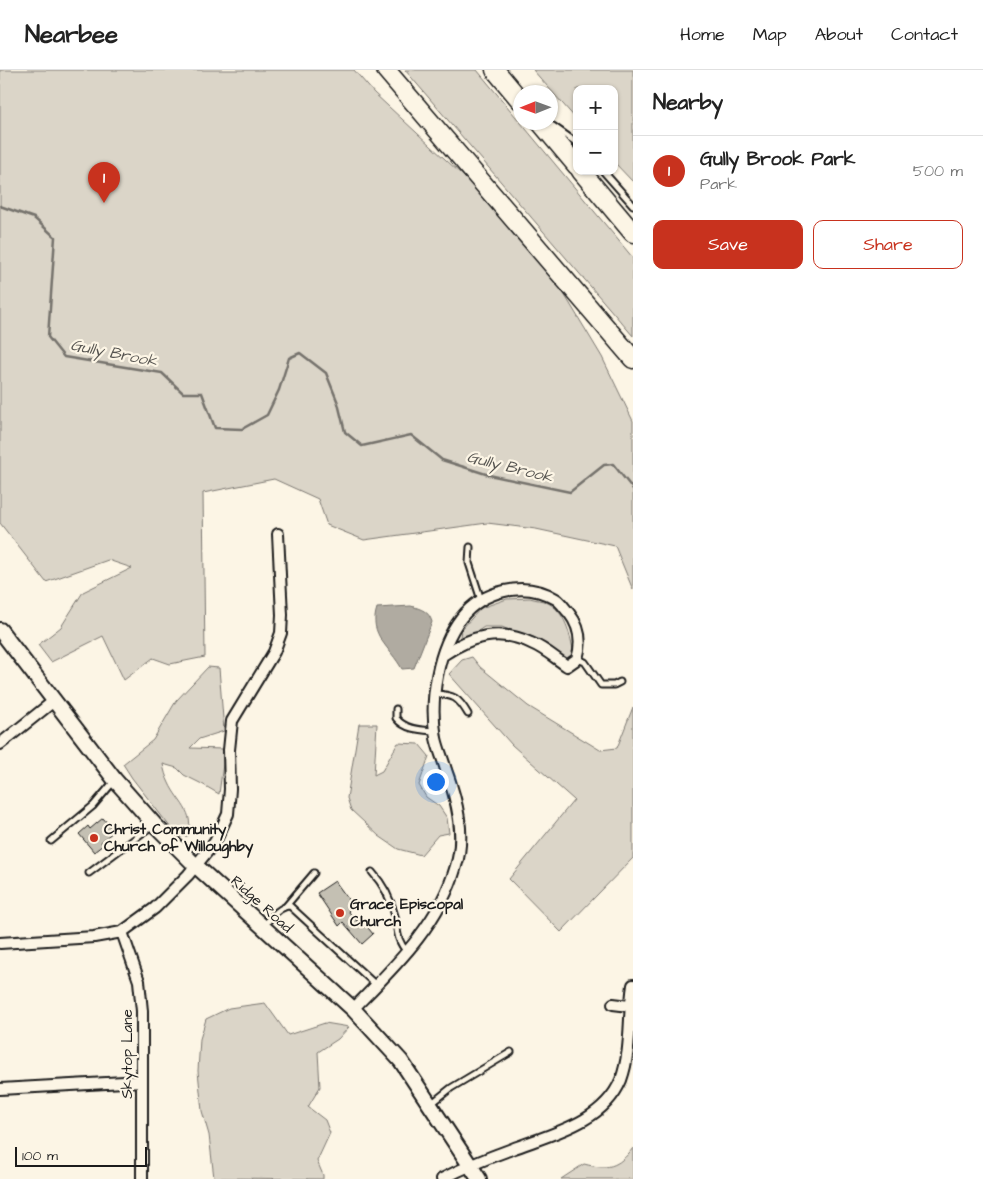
<!DOCTYPE html>
<meta charset="utf-8">
<style>
:root{--surface:#fff;--page:#f6f6f6;--text:#222;--muted:#767676;--line:#e0e0e0;--accent:#c8321e}
body{margin:0;font-family:"Architects Daughter",sans-serif;background:var(--page);color:var(--text)}
.controls{position:absolute;right:15px;top:15px;display:grid;overflow:hidden;border-radius:10px;box-shadow:0 1px 4px #0004}
.controls button{width:45px;height:45px;display:grid;place-items:center;padding:0;border:0;border-bottom:1px solid var(--line);background:var(--surface);color:var(--text);font:25px sans-serif}
.compass{position:absolute;left:513px;top:15px;width:45px;height:45px;border-radius:50%;background:var(--surface);box-shadow:0 1px 4px #0004;rotate:269deg}
.scale{position:absolute;left:15px;bottom:12px;width:132px;box-sizing:border-box;padding-left:5px;border:2px solid #1c1c1c;border-top:0;font-size:14px;line-height:18px;white-space:nowrap;color:#1c1c1c;-webkit-text-stroke:4px #fcf5e5;paint-order:stroke}
.you{position:absolute;left:435px;top:711px;width:18px;height:18px;margin:-12px;border:4px solid #fff;border-radius:50%;background:#1a73e8;box-shadow:0 0 0 8px #1a73e833}
.badge{display:grid;place-items:center;width:32px;height:32px;border-radius:50%;background:var(--accent);color:#fff;font-size:16px;font-weight:700}
.pin{position:absolute;translate:-50% -41px;filter:drop-shadow(0 1px 2px #0008)}
.pin::after{content:'';position:absolute;top:26px;width:18px;height:15px;background:inherit;clip-path:polygon(0 0,100% 0,50% 100%)}
.list{margin:0;padding:0;list-style:none}
h2{display:flex;justify-content:space-between;align-items:center;height:65px;margin:0;padding:0 20px;font-size:21px}
h2 small{font-size:16px;font-weight:400;color:var(--muted)}
.list li{display:grid;grid-template-columns:32px 1fr auto;gap:15px;align-items:center;box-sizing:border-box;height:70px;padding:0 20px;border-top:1px solid var(--line)}
.list b{display:block;font-size:19px;white-space:nowrap}
.list p{margin:0;font-size:16px;white-space:nowrap;color:var(--muted)}
.list em{font-size:16px;font-style:normal;color:var(--muted)}
.actions{display:flex;gap:10px;padding:15px 20px}
.actions a{flex:1;padding:11px 0;border:1px solid var(--accent);border-radius:10px;text-align:center;font-size:18px;color:var(--accent)}
.actions .main{background:var(--accent);color:#fff}
.map{position:relative;flex:none;width:633px;height:1109px;overflow:hidden}
header{display:flex;align-items:center;gap:30px;box-sizing:border-box;height:70px;padding:0 25px;background:var(--surface);border-bottom:1px solid var(--line)}
header strong{font-size:24px}
nav{display:flex;gap:28px;margin-inline-start:auto;font-size:18px}
main{display:flex}
aside{flex:1;background:var(--surface)}
.map>svg:first-child{display:block}
.green{fill:#dbd5c8;stroke:#7c7872}
.water{fill:#b0aba1;stroke:#75726c}
.lines{fill:none;stroke-linecap:round;stroke-linejoin:round}
.stream{stroke:#75726c;stroke-width:2.5}
.building{fill:#c4c0b3;stroke:#1c1c1c}
.service-casing{stroke:#1c1c1c;stroke-width:9}
.minor-casing{stroke:#1c1c1c;stroke-width:14}
.secondary-casing{stroke:#1c1c1c;stroke-width:18}
.motorway-casing{stroke:#1c1c1c;stroke-width:21}
.service{stroke:#fcf5e5;stroke-width:5}
.minor{stroke:#fcf5e5;stroke-width:10}
.secondary{stroke:#fcf5e5;stroke-width:14}
.motorway{stroke:#fcf5e5;stroke-width:18}
.poi-dot{fill:#c8321e;stroke:#fcf5e5;stroke-width:2}
.labels{text-anchor:middle;stroke-width:4.5;stroke-linejoin:round;paint-order:stroke}
.poi-label{font-size:15px;font-weight:bold;fill:#1c1c1c;stroke:#fcf5e5;text-anchor:start}
.street-label{font-size:15px;fill:#1c1c1c;stroke:#fcf5e5}
.water-label{font-size:16px;font-style:italic;fill:#575551;stroke:#fcf5e5}
</style>
<header>
<strong>Nearbee</strong>
<nav><a>Home</a><a>Map</a><a>About</a><a>Contact</a></nav>
</header>
<main>
<div class="map">
<svg width="633" height="1109" viewBox="0 0 633 1109">
<rect width="100%" height="100%" fill="#fcf5e5"/>
<filter id="ink" filterUnits="userSpaceOnUse"><feTurbulence type="fractalNoise" baseFrequency=".02" numOctaves="2"/><feDisplacementMap in="SourceGraphic" scale="10" xChannelSelector="R" yChannelSelector="G"/><feConvolveMatrix kernelMatrix="1 2 1 2 8 2 1 2 1" color-interpolation-filters="sRGB"/></filter>
<g filter="url(#ink)">
<g class="green">
<path d="M 0,0 L 354,0 L 374,23 L 531,169 L 602,287 L 633,351 L 633,520 L 615,476 L 536,459 L 487,453 L 364,470 L 327,455 L 318,429 L 274,409 L 203,423 L 205,587 L 170,594 L 153,588 L 124,610 L 103,566 L 51,592 L 38,575 L 61,557 L 83,522 L 132,498 L 108,490 L 46,512 L 0,453 Z"/>
<path d="M 405,0 L 477,0 L 633,188 L 633,266 Z"/>
<path d="M 533,0 L 633,0 L 633,112 L 614,92 L 614,19 L 577,19 L 577,50 Z"/>
<path d="M 530,528 C 535,530 542,530 546,532 C 566,541 570,565 574,584 L 566,590 L 549,577 L 502,557 L 484,557 L 472,565 L 460,567 L 461,560 L 481,538 L 507,529 Z"/>
<path d="M 472,587 L 480,597 L 528,636 L 600,680 L 617,678 L 633,637 L 633,788 L 561,862 L 509,809 L 574,730 L 512,675 L 449,604 L 462,590 Z"/>
<path d="M 208,597 L 219,598 L 224,661 L 199,669 L 190,678 L 223,679 L 223,694 L 219,724 L 202,714 L 184,705 L 177,698 L 163,694 C 164,700 166,707 169,713 C 178,733 195,741 188,766 L 178,767 L 132,708 L 123,694 L 153,670 L 176,631 Z"/>
<path d="M 359,654 L 377,654 L 374,705 L 382,701 L 398,673 L 419,674 L 429,686 L 419,715 L 426,727 L 439,736 L 447,748 L 449,763 L 438,765 L 421,785 L 398,779 L 379,766 L 351,740 L 347,728 Z"/>
<path d="M 265,933 L 288,965 L 325,953 L 349,957 L 338,969 L 318,982 L 320,1017 L 308,1037 L 325,1050 L 330,1063 L 317,1091 L 323,1105 L 323,1109 L 214,1108 L 209,1065 L 202,1041 L 198,1001 L 200,969 L 206,949 L 229,938 Z"/>
<path d="M 633,1078 L 633,1109 L 561,1109 L 584,1094 C 607,1100 618,1098 633,1078 Z"/>
</g>
<path class="water" d="M 411,536 C 421,539 429,541 432,552 L 414,598 L 402,599 C 390,577 368,565 377,538 Z"/>
<g class="lines">
<path class="stream" d="M 0,136 L 34,148 L 55,167 L 48,267 L 64,287 L 162,303 L 183,323 L 202,323 L 215,358 L 242,359 L 267,345 L 279,320 L 289,288 L 300,283 L 326,303 L 338,333 L 345,362 L 362,376 L 411,365 L 442,390 L 489,405 L 570,422 L 604,395 L 613,394 L 633,419"/>
</g>
<g class="building">
<path d="M 103,748 L 114,761 L 101,772 L 103,775 L 94,782 L 79,764 L 88,756 L 90,759 Z"/>
<path d="M 335,811 L 353,836 L 348,841 L 357,851 L 360,848 L 373,864 L 362,874 L 343,852 L 339,856 L 317,823 Z"/>
</g>
<g class="lines">
<defs>
<g id="service">
<path d="M 553,56 L 577,73"/>
<path d="M 603,101 L 633,135"/>
<path d="M 470,477 L 469,493 L 481,530"/>
<path d="M 577,589 L 585,592 L 601,615 L 614,615 L 620,612"/>
<path d="M 435,624 C 454,625 458,627 468,644"/>
<path d="M 396,639 L 396,648 C 405,660 422,660 435,661"/>
<path d="M 51,771 L 93,736 L 115,710"/>
<path d="M 372,802 C 384,815 391,829 395,846 C 398,862 396,869 407,882"/>
<path d="M 89,803 L 153,755"/>
<path d="M 286,836 L 314,803"/>
<path d="M 263,857 C 270,849 279,836 290,836 L 376,915"/>
<path d="M 431,1034 L 451,1018 L 511,982"/>
</g>
<g id="minor">
<path d="M 0,674 L 55,630"/>
<path d="M 122,862 L 139,911 L 142,941 L 142,1109"/>
<path d="M 0,873 L 94,867 L 122,862 L 155,838 L 188,805 L 215,772 L 228,744 L 230,719 L 229,680 L 232,651 L 274,582 L 281,563 L 282,545 L 278,464"/>
<path d="M 613,934 L 629,936"/>
<path d="M 353,939 C 394,897 439,855 456,796 C 466,765 457,730 446,700 C 443,689 438,678 436,668 C 429,630 438,578 461,548 C 483,520 525,510 556,529 C 561,532 565,539 569,543 C 580,557 582,573 577,589 L 567,596 C 555,588 544,578 531,573 C 499,558 471,566 443,585"/>
<path d="M 0,1019 L 142,1011"/>
<path d="M 442,1109 C 465,1097 487,1088 512,1079 C 551,1064 603,1053 621,1010 C 632,980 628,946 633,915"/>
</g>
<path id="secondary" d="M 0,560 L 115,710 L 154,754 L 194,794 L 353,939 L 401,991 L 479,1109"/>
<g id="motorway">
<path d="M 386,0 L 633,289"/>
<path d="M 495,0 L 520,30"/>
<path d="M 540,52 L 577,96"/>
<path d="M 581,101 L 633,163"/>
</g>
</defs>
<use href="#service" class="service-casing"/>
<use href="#minor" class="minor-casing"/>
<use href="#secondary" class="secondary-casing"/>
<use href="#motorway" class="motorway-casing"/>
<use href="#service" class="service"/>
<use href="#minor" class="minor"/>
<use href="#secondary" class="secondary"/>
<use href="#motorway" class="motorway"/>
</g>
</g>
<g class="poi-dot">
<circle cx="94" cy="768" r="5"/>
<circle cx="340" cy="843" r="5"/>
</g>
<g class="labels">
<g class="poi-label">
<text x="104" y="764">Christ Community<tspan x="104" dy="17">Church of Willoughby</tspan></text>
<text x="350" y="839">Grace Episcopal<tspan x="350" dy="17">Church</tspan></text>
</g>
<g class="street-label">
<text transform="translate(262 834) rotate(42)" y="5">Ridge Road</text>
<text transform="translate(127 984) rotate(-90)" y="5">Skytop Lane</text>
</g>
<g class="water-label">
<text transform="translate(114 282) rotate(11)" y="6">Gully Brook</text>
<text transform="translate(510 396) rotate(14)" y="6">Gully Brook</text>
</g>
</g>
</svg>
<div class="controls">
<button>+</button>
<button>−</button>
</div>
<svg class="compass" viewBox="-18 -18 36 36"><path d="M0-13l5 13h-10z" fill="#e53935"/><path d="M0 13l5-13h-10z" fill="#767676"/></svg>
<div class="scale">100 m</div>
<div class="you"></div>
<div class="pin badge" style="left:104px;top:133px">1</div>
</div>
<aside>
<h2>Nearby<small></small></h2>
<ul class="list">
<li><span class="badge">1</span><div><b>Gully Brook Park</b><p>Park</p></div><em>500 m</em></li>
</ul>
<div class="actions"><a class="main">Save</a><a>Share</a></div>
</aside>
</main>
